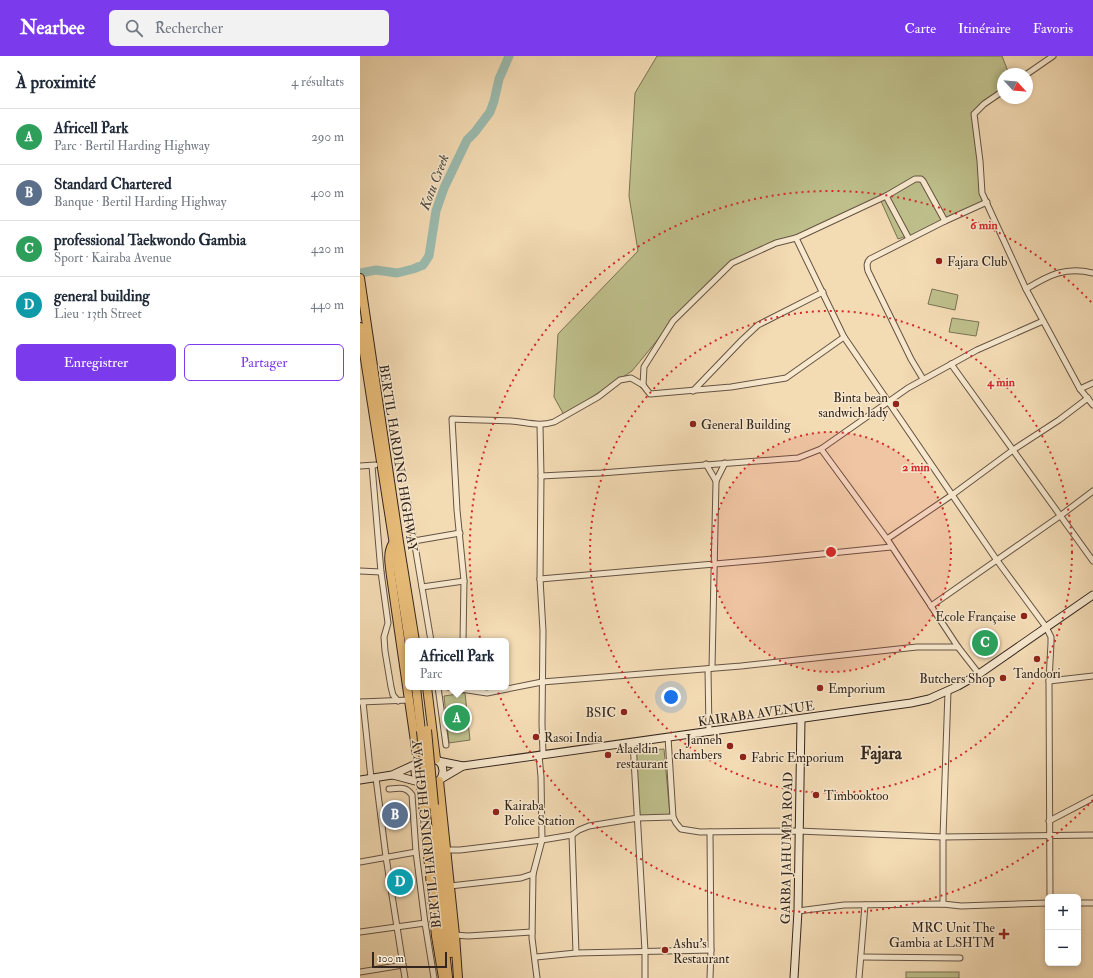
<!DOCTYPE html>
<html lang="fr">
<meta charset="utf-8">
<style>
:root{--surface:#fff;--page:#f2f2f3;--text:#1f2937;--muted:#747a83;--line:#e0e1e3;--accent:#7c3aed}
body{margin:0;font-family:"IM FELL Double Pica",serif;background:var(--page);color:var(--text)}
.controls{position:absolute;right:12px;bottom:12px;display:grid;overflow:hidden;border-radius:6px;box-shadow:0 2px 6px #0003}
.controls button{width:36px;height:36px;display:grid;place-items:center;padding:0;border:0;border-bottom:1px solid var(--line);background:var(--surface);color:var(--text);font:20px sans-serif}
.compass{position:absolute;left:637px;top:12px;width:36px;height:36px;border-radius:50%;background:var(--surface);box-shadow:0 2px 6px #0003;rotate:116deg}
.scale{position:absolute;left:12px;bottom:10px;width:75px;box-sizing:border-box;padding-left:4px;border:2px solid #34261e;border-top:0;font-size:11px;line-height:14px;white-space:nowrap;color:#34261e;-webkit-text-stroke:3px #f7e8ce;paint-order:stroke}
.you{position:absolute;left:311px;top:641px;width:14px;height:14px;margin:-10px;border:3px solid #fff;border-radius:50%;background:#1a73e8;box-shadow:0 0 0 6px #1a73e833}
.badge{display:grid;place-items:center;width:26px;height:26px;border-radius:50%;background:var(--accent);color:#fff;font-size:13px;font-weight:700}
.pin{position:absolute;translate:-50% -50%;border:2px solid #fff;box-shadow:0 1px 4px #0006}
.popup{position:absolute;left:45px;top:582px;width:104px;height:52px;box-sizing:border-box;display:grid;place-content:center;border-radius:6px;background:var(--surface);filter:drop-shadow(0 1px 3px #0005);font-size:13px;white-space:nowrap;color:var(--muted)}
.popup b{font-size:15px;color:var(--text)}
.popup::after{content:'';position:absolute;left:50%;top:100%;margin-left:-8px;border:8px solid transparent;border-top-color:var(--surface)}
.list{margin:0;padding:0;list-style:none}
h2{display:flex;justify-content:space-between;align-items:center;height:52px;margin:0;padding:0 16px;font-size:17px}
h2 small{font-size:13px;font-weight:400;color:var(--muted)}
.list li{display:grid;grid-template-columns:26px 1fr auto;gap:12px;align-items:center;box-sizing:border-box;height:56px;padding:0 16px;border-top:1px solid var(--line)}
.list b{display:block;font-size:15px;white-space:nowrap}
.list p{margin:0;font-size:13px;white-space:nowrap;color:var(--muted)}
.list em{font-size:13px;font-style:normal;color:var(--muted)}
.actions{display:flex;gap:8px;padding:12px 16px}
.actions a{flex:1;padding:9px 0;border:1px solid var(--accent);border-radius:6px;text-align:center;font-size:14px;color:var(--accent)}
.actions .main{background:var(--accent);color:#fff}
.icon{flex:none;width:22px;height:22px;fill:none;stroke:currentColor;stroke-width:2;stroke-linecap:round;stroke-linejoin:round}
.map{position:relative;flex:none;width:733px;height:922px;overflow:hidden}
header{display:flex;align-items:center;gap:24px;box-sizing:border-box;height:56px;padding:0 20px;background:var(--accent);color:#fff}
header strong{font-size:19px}
nav{display:flex;gap:22px;margin-inline-start:auto;font-size:14px}
.search{width:280px;height:36px;background:var(--page);display:flex;align-items:center;gap:10px;box-sizing:border-box;padding:0 14px;border-radius:6px;color:var(--muted);font-size:15px}
main{display:flex}
aside{flex:1;background:var(--surface)}
.map>svg:first-child{display:block}
.green{fill:#bebf8b;stroke:#797254}
.lines{fill:none;stroke-linecap:round;stroke-linejoin:round}
.river{stroke:#9bbbaf;stroke-width:9}
.street-casing{stroke:#645344;stroke-width:7}
.secondary-casing{stroke:#34261e;stroke-width:9}
.primary-casing{stroke:#34261e;stroke-width:10}
.street{stroke:#f7e8ce;stroke-width:5}
.secondary{stroke:#f7e8ce;stroke-width:7}
.primary{stroke:#eabe7a;stroke-width:8}
.primary-bridge-casing{stroke:#34261e;stroke-width:10;stroke-linecap:butt}
.primary-bridge{stroke:#eabe7a;stroke-width:8}
.ring{fill:none;stroke:#d62828;stroke-width:2;stroke-dasharray:2 4}
.poi-dot{fill:#8f2418;stroke:#f7e8ce;stroke-width:1.5}
.labels{text-anchor:middle;stroke-width:3;stroke-linejoin:round;paint-order:stroke}
.poi-label{font-size:13px;fill:#34261e;stroke:#f7e8ce;text-anchor:start}
.street-label{font-size:13px;fill:#34261e;stroke:#f7e8ce}
.water-label{font-size:14px;font-style:italic;fill:#4e4b42;stroke:#f7e8ce}
.district-label{font-size:17px;font-weight:bold;fill:#34261e;stroke:#f7e8ce}
.centre{fill:#d62828;stroke:#f7e8ce;stroke-width:2}
.ring-label{font-size:12px;text-anchor:middle;font-weight:bold;fill:#d62828;stroke:#f7e8ce;stroke-width:3;stroke-linejoin:round;paint-order:stroke}
</style>
<header>
<strong>Nearbee</strong>
<div class="search"><svg class="icon" aria-label="search" viewBox="0 0 24 24"><circle cx="10" cy="10" r="6"/><path d="M15 15l6 6"/></svg>Rechercher</div>
<nav><a>Carte</a><a>Itinéraire</a><a>Favoris</a></nav>
</header>
<main>
<aside>
<h2>À proximité<small>4 résultats</small></h2>
<ul class="list">
<li><span class="badge" style="background:#2e9e5b">A</span><div><b>Africell Park</b><p>Parc · Bertil Harding Highway</p></div><em>290 m</em></li>
<li><span class="badge" style="background:#5c6f8a">B</span><div><b>Standard Chartered</b><p>Banque · Bertil Harding Highway</p></div><em>400 m</em></li>
<li><span class="badge" style="background:#2e9e5b">C</span><div><b>professional Taekwondo Gambia</b><p>Sport · Kairaba Avenue</p></div><em>420 m</em></li>
<li><span class="badge" style="background:#0f9aa8">D</span><div><b>general building</b><p>Lieu · 13th Street</p></div><em>440 m</em></li>
</ul>
<div class="actions"><a class="main">Enregistrer</a><a>Partager</a></div>
</aside>
<div class="map">
<svg width="733" height="922" viewBox="0 0 733 922">
<rect width="100%" height="100%" fill="#f3dbb4"/>
<filter id="stains"><feTurbulence type="fractalNoise" baseFrequency=".005" numOctaves="4"/><feColorMatrix values="0 0 0 0 .2 0 0 0 0 .09 0 0 0 0 .02 0 0 0 .5 -.17"/></filter>
<radialGradient id="worn" r=".72"><stop offset=".6" stop-color="#630" stop-opacity="0"/><stop offset="1" stop-color="#630" stop-opacity=".3"/></radialGradient>
<g class="green">
<path d="M 297,0 L 642,0 L 649,18 L 643,18 L 643,33 L 614,58 L 622,137 L 627,146 L 549,183 L 547,180 L 538,183 L 520,143 L 372,207 L 313,265 L 272,315 L 204,359 L 194,341 L 198,278 L 278,195 L 269,140 L 275,37 Z"/>
<path d="M 572,233 L 598,239 L 595,254 L 568,248 Z"/>
<path d="M 592,262 L 619,266 L 616,280 L 589,276 Z"/>
<path d="M 105,637 L 110,684 L 89,687 L 84,640 Z"/>
<path d="M 304,693 L 310,759 L 280,761 L 275,695 Z"/>
<rect x="546" y="916" width="53" height="6"/>
</g>
<g class="lines">
<path class="river" d="M 0,217 L 16,214 L 37,217 L 53,213 L 63,209 L 69,200 L 76,155 L 84,132 L 107,84 L 115,76 L 130,56 L 134,45 L 139,23 L 149,0"/>
<defs>
<g id="street">
<path d="M 667,18 L 693,0"/>
<path d="M 643,35 L 624,48 L 614,58 L 620,105 L 622,137 L 666,233 L 720,333 L 733,349"/>
<path d="M 436,182 L 484,281 L 636,503 L 686,571 L 691,581 L 691,587 L 689,625 L 690,841"/>
<path d="M 549,183 L 526,140 L 555,123 L 561,123 L 563,125 L 585,165"/>
<path d="M 666,233 C 689,219 706,210 733,217"/>
<path d="M 591,308 L 733,505"/>
<path d="M 563,323 L 551,303 L 508,215 C 507,210 506,207 510,203 L 585,165 L 627,146"/>
<path d="M 283,329 L 284,311 L 313,265 L 372,207 L 416,187 L 436,182 L 526,140"/>
<path d="M 720,333 L 733,327"/>
<path d="M 333,335 L 382,284 L 398,269 L 463,236"/>
<path d="M 180,369 L 181,420 L 180,523 L 183,575 L 182,667 L 183,698"/>
<path d="M 461,393 L 527,483 L 598,591 L 619,618"/>
<path d="M 346,408 L 356,425"/>
<path d="M 0,410 L 15,409"/>
<path d="M 12,410 L 21,516 L 28,567 L 24,581 L 25,595 L 31,631 L 33,639 L 38,645"/>
<path d="M 181,420 L 241,417 L 438,402 L 461,393 L 548,332 L 617,294 L 683,265"/>
<path d="M 47,442 L 71,585"/>
<path d="M 527,483 L 592,439 L 653,394 L 699,364 L 728,342"/>
<path d="M 54,485 L 100,477"/>
<path d="M 0,515 L 21,516"/>
<path d="M 180,523 L 401,504 L 531,491"/>
<path d="M 62,531 L 104,525"/>
<path d="M 571,550 L 700,460 L 733,435"/>
<path d="M 103,585 L 104,525 L 97,454 L 92,363 C 112,364 132,364 151,365 C 166,366 179,371 194,366 L 238,341 L 260,324 L 271,322 L 283,329 L 290,338 L 371,331 L 426,322 L 484,281"/>
<path d="M 352,612 L 356,425 L 365,407"/>
<path d="M 348,613 L 349,676"/>
<path d="M 689,625 L 733,620"/>
<path d="M 78,631 L 86,689"/>
<path d="M 88,631 L 127,637 L 182,626 L 381,610 L 557,591 L 598,591"/>
<path d="M 1,646 L 49,644"/>
<path d="M 3,646 L 11,722"/>
<path d="M 308,681 L 313,761 L 316,767 L 321,773 L 340,776 L 438,775 L 583,781 L 733,779"/>
<path d="M 273,686 L 285,895 L 285,922"/>
<path d="M 16,722 L 26,801 L 45,922"/>
<path d="M 29,733 C 39,732 46,730 52,739 L 56,796 L 65,867 L 74,922"/>
<path d="M 689,765 L 733,742"/>
<path d="M 212,779 L 216,897"/>
<path d="M 86,794 L 100,794 L 182,784 L 212,779 L 219,774 L 229,770 L 278,762 L 313,761"/>
<path d="M 0,806 L 56,796"/>
<path d="M 90,830 L 161,822 L 173,818"/>
<path d="M 718,847 L 733,847"/>
<path d="M 583,848 L 583,781 L 588,635"/>
<path d="M 438,855 L 484,849 L 583,848 L 601,850 L 688,847"/>
<path d="M 0,876 L 65,867"/>
<path d="M 95,879 L 108,880 L 172,876"/>
<path d="M 176,901 L 216,897 L 351,894"/>
<path d="M 501,901 L 600,902"/>
<path d="M 0,916 L 43,909"/>
<path d="M 177,922 L 172,882 L 173,818 L 182,784 L 181,721 L 179,699"/>
<path d="M 350,922 L 351,894 L 350,776"/>
<path d="M 499,922 L 505,849"/>
</g>
<g id="secondary">
<circle cx="69" cy="715" r="14"/>
<path d="M 78,705 L 103,710"/>
<path d="M 33,719 L 59,726"/>
<path d="M 81,723 L 103,710 L 515,652 L 551,647 L 569,643 L 598,630 L 619,618 L 733,539"/>
<path d="M 0,724 L 32,719 L 56,708"/>
<path d="M 434,922 L 438,855 L 441,663"/>
</g>
<g id="primary">
<path d="M 0,222 L 39,486 L 55,585"/>
<path d="M 0,271 L 49,585"/>
<path d="M 32,489 C 27,499 30,510 31,520 L 58,706"/>
<path d="M 56,631 L 61,675"/>
<path d="M 67,631 L 76,703"/>
<path d="M 79,725 L 95,879 L 98,922"/>
<path d="M 61,728 L 76,880 L 83,922"/>
<path d="M 74,749 L 91,897"/>
<path d="M 71,774 L 88,921"/>
</g>
</defs>
<use href="#street" class="street-casing"/>
<use href="#secondary" class="secondary-casing"/>
<use href="#primary" class="primary-casing"/>
<use href="#street" class="street"/>
<use href="#secondary" class="secondary"/>
<use href="#primary" class="primary"/>
<defs>
<g id="primary-bridge">
<path d="M 67,674 L 74,749"/>
<path d="M 61,675 L 68,749"/>
</g>
</defs>
<use href="#primary-bridge" class="primary-bridge-casing"/>
<use href="#primary-bridge" class="primary-bridge"/>
</g>
<circle cx="471" cy="496" r="120" fill="#d62828" fill-opacity=".12"/>
<g class="ring">
<circle cx="471" cy="496" r="120"/>
<circle cx="471" cy="496" r="241"/>
<path d="M733 744A361 361 0 1 1 733 248"/>
</g>
<g class="poi-dot">
<circle cx="579" cy="205" r="4"/>
<circle cx="536" cy="348" r="4"/>
<circle cx="333" cy="368" r="4"/>
<circle cx="664" cy="560" r="4"/>
<circle cx="677" cy="603" r="4"/>
<circle cx="643" cy="622" r="4"/>
<circle cx="460" cy="632" r="4"/>
<circle cx="264" cy="656" r="4"/>
<circle cx="176" cy="681" r="4"/>
<circle cx="370" cy="690" r="4"/>
<circle cx="248" cy="699" r="4"/>
<circle cx="383" cy="701" r="4"/>
<circle cx="456" cy="739" r="4"/>
<circle cx="136" cy="756" r="4"/>
<path d="M642 872h4v4h4v4h-4v4h-4v-4h-4v-4h4z"/>
<circle cx="305" cy="894" r="4"/>
</g>
<g class="labels">
<g class="poi-label">
<text x="587" y="210">Fajara Club</text>
<text x="528" y="346" text-anchor="end">Binta bean<tspan x="528" dy="15">sandwich lady</tspan></text>
<text x="341" y="373">General Building</text>
<text x="656" y="565" text-anchor="end">Ecole Française</text>
<text x="677" y="622" text-anchor="middle">Tandoori</text>
<text x="635" y="627" text-anchor="end">Butchers Shop</text>
<text x="468" y="637">Emporium</text>
<text x="256" y="661" text-anchor="end">BSIC</text>
<text x="184" y="686">Rasoi India</text>
<text x="362" y="688" text-anchor="end">Janneh<tspan x="362" dy="15">chambers</tspan></text>
<text x="256" y="697">Alaeldin<tspan x="256" dy="15">restaurant</tspan></text>
<text x="391" y="706">Fabric Emporium</text>
<text x="464" y="744">Timbooktoo</text>
<text x="144" y="754">Kairaba<tspan x="144" dy="15">Police Station</tspan></text>
<text x="635" y="876" text-anchor="end">MRC Unit The<tspan x="635" dy="15">Gambia at LSHTM</tspan></text>
<text x="313" y="892">Ashu's<tspan x="313" dy="15">Restaurant</tspan></text>
</g>
<g class="street-label">
<text transform="translate(39 402) rotate(81)" y="5">BERTIL HARDING HIGHWAY</text>
<text transform="translate(396 657) rotate(-8)" y="5">KAIRABA AVENUE</text>
<text transform="translate(66 778) rotate(-96)" y="5">BERTIL HARDING HIGHWAY</text>
<text transform="translate(426 792) rotate(-89)" y="5">GARBA JAHUMPA ROAD</text>
</g>
<g class="water-label">
<text transform="translate(74 126) rotate(-69)" y="5">Kotu Creek</text>
</g>
<g class="district-label">
<text x="521" y="703">Fajara</text>
</g>
</g>
<circle cx="471" cy="496" r="6" class="centre"/>
<g class="ring-label">
<text x="624" y="173">6 min</text>
<text x="641" y="330">4 min</text>
<text x="556" y="415">2 min</text>
</g>
<rect width="100%" height="100%" filter="url(#stains)"/>
<rect width="100%" height="100%" fill="url(#worn)"/>
</svg>
<div class="controls">
<button>+</button>
<button>−</button>
</div>
<svg class="compass" viewBox="-18 -18 36 36"><path d="M0-13l5 13h-10z" fill="#e53935"/><path d="M0 13l5-13h-10z" fill="#747a83"/></svg>
<div class="scale">100 m</div>
<div class="you"></div>
<div class="pin badge" style="left:97px;top:662px;background:#2e9e5b">A</div>
<div class="popup"><b>Africell Park</b>Parc</div>
<div class="pin badge" style="left:35px;top:759px;background:#5c6f8a">B</div>
<div class="pin badge" style="left:625px;top:587px;background:#2e9e5b">C</div>
<div class="pin badge" style="left:40px;top:826px;background:#0f9aa8">D</div>
</div>
</main>
